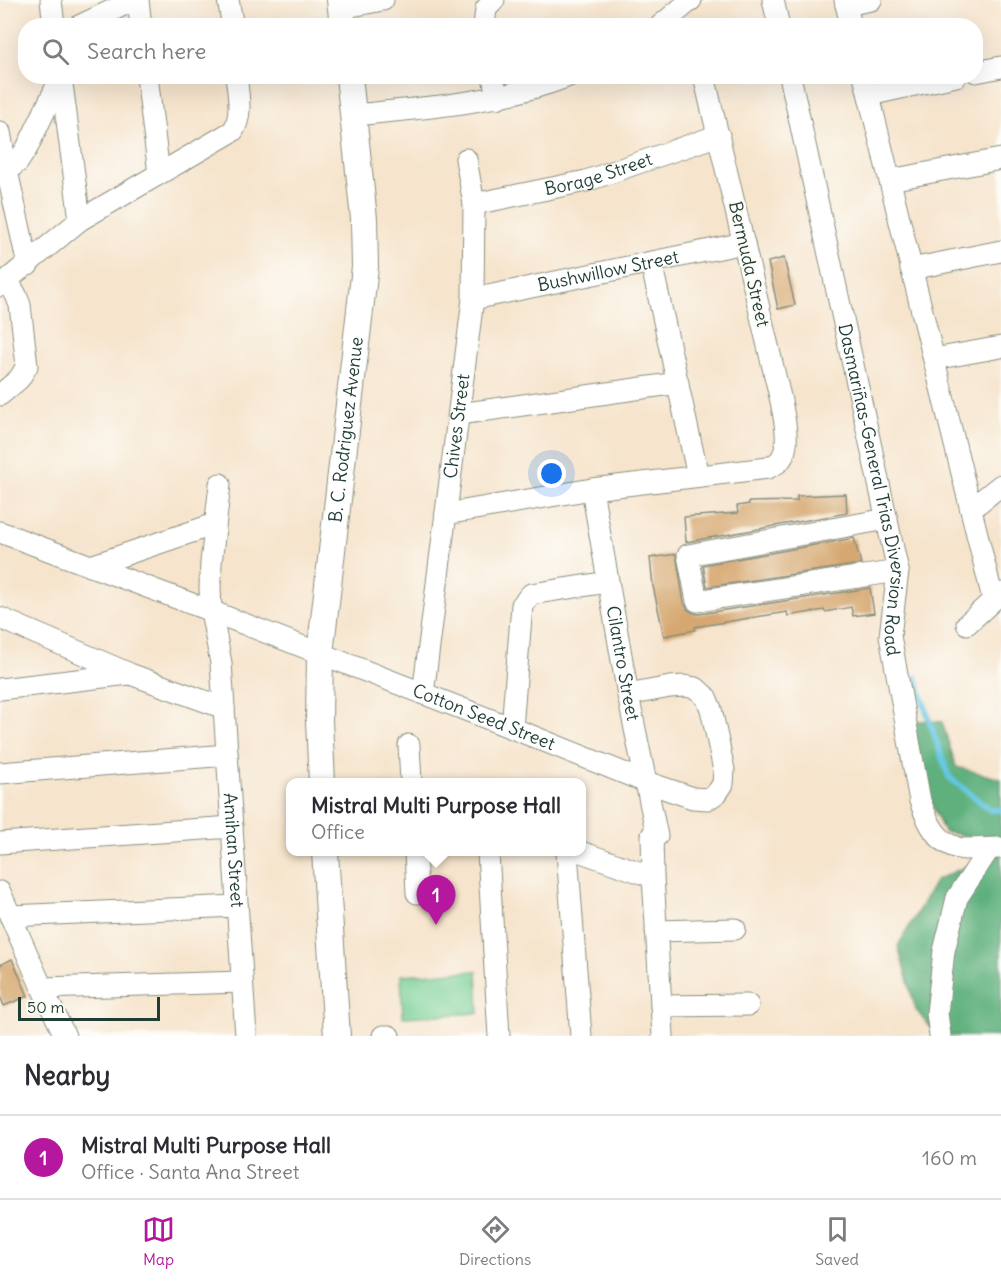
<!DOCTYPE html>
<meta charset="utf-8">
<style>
:root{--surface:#fff;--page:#f7f7f7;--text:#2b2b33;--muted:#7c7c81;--line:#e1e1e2;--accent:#b5179e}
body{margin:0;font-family:Delius,sans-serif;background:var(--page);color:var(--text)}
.scale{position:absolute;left:18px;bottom:15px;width:142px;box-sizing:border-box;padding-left:6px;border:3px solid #1f3d34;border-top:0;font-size:16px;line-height:21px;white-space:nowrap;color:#1f3d34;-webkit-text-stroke:4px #fdfcf7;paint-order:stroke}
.you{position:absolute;left:552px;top:474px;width:21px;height:21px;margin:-15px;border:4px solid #fff;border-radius:50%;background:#1a73e8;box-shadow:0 0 0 9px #1a73e833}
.badge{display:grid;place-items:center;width:39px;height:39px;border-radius:50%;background:var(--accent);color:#fff;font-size:20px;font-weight:700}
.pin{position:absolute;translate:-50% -50px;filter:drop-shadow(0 2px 3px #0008)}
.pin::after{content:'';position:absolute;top:32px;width:21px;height:18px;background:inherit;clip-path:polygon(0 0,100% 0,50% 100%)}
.popup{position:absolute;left:286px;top:778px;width:300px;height:78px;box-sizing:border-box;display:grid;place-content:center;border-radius:12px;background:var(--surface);filter:drop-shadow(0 2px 4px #0005);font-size:20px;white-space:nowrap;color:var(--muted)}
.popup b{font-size:22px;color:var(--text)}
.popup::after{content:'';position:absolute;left:50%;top:100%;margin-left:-12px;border:12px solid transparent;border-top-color:var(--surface)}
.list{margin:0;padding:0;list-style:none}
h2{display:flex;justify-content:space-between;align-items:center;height:78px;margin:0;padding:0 24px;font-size:26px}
h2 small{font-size:20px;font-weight:400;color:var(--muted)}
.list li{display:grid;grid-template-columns:39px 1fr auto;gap:18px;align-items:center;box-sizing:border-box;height:84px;padding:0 24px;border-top:2px solid var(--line)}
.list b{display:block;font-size:22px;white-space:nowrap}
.list p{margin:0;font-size:20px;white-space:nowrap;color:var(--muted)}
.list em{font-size:20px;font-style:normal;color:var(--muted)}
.icon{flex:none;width:33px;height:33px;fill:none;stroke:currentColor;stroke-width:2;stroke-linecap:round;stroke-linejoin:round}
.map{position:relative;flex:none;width:1001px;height:1036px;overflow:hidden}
.search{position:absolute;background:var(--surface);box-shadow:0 6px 24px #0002;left:18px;right:18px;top:18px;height:66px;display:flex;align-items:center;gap:15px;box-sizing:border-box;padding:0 21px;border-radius:24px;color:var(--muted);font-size:22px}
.sheet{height:162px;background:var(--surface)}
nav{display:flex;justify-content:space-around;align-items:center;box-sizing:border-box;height:84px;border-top:2px solid var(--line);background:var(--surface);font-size:16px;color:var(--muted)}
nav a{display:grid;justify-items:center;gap:3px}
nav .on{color:var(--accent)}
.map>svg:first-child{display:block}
.green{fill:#74cd93;stroke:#4a8564;stroke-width:1.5}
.forest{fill:#5fb07d;stroke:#3f7658;stroke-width:1.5}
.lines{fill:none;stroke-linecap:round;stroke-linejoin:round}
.stream{stroke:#64c7e2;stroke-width:6}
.building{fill:#d6a770}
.minor-casing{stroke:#8a9080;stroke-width:23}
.tertiary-casing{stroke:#8a9080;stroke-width:28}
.minor{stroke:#fff;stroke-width:21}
.tertiary{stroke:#fff;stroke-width:26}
.labels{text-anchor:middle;stroke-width:5;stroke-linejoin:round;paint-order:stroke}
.street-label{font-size:18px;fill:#1f3d34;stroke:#fdfcf7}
</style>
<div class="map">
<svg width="1001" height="1036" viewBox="0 0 1001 1036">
<rect width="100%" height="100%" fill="#fdfcf7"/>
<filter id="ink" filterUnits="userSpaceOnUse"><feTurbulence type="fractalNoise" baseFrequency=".0167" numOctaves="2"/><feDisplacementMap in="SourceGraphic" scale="12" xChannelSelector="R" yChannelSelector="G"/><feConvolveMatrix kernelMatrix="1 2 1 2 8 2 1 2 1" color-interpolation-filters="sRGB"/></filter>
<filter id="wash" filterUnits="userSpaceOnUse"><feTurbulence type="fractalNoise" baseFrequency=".008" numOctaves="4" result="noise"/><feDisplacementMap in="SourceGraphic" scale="24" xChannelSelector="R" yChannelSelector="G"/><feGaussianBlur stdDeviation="1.35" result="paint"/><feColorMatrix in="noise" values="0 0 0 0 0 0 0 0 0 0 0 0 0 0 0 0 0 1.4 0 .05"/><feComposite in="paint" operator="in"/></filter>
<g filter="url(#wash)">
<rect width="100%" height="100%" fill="#f6e4cc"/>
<path class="green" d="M 477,971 L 479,1013 L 403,1017 L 401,975 Z"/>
<path class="forest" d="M 906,720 L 942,722 L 956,767 L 1001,779 L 1001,1036 L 938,1036 L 916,1010 L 898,946 L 936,880 L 976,862 L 985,839 L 944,832 L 920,776 Z"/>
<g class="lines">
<path class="stream" d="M 916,677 L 929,720 L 949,777 L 991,810 L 1001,810"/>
</g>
<g id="blocks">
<g class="building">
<path d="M 784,258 L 795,305 L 778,309 L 768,262 Z"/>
<path d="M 846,494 L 847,513 L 686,542 L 684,517 L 738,513 L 737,506 L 749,504 L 749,502 L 797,501 L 797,496 Z"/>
<path d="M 854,538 L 861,564 L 707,587 L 703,565 Z"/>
<path d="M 676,554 L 684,603 L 688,610 L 693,613 L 699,614 L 870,588 L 874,613 L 853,616 L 851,607 L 825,612 L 824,610 L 788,616 L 787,612 L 695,627 L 695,630 L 664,636 L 653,586 L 650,558 Z"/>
<path d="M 12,959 L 28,996 L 4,1006 L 0,996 L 0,965 Z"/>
</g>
</g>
</g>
<g filter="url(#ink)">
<use href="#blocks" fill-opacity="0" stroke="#8a9080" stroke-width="1.5"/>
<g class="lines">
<defs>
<g id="minor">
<path d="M 51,0 L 54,26"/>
<path d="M 138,0 L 141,26"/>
<path d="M 228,0 L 233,26"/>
<path d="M 773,0 L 779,26"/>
<path d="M 845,0 L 851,26"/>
<path d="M 846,5 L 871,0"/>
<path d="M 341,8 L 383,0"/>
<path d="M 79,26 L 134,0"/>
<path d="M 484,26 L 486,9 L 494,0"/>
<path d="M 660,26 L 691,0"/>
<path d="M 976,72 L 1001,67"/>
<path d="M 61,76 L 80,220"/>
<path d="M 147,76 L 159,174"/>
<path d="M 493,76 L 497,98"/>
<path id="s1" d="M 790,76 L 898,571 L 890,636 L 920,801 C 928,823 938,847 965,849 L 1001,848"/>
<path d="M 864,76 L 993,599"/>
<path d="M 869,95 L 956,76"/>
<path d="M 353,115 C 427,108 499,103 569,76"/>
<path d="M 0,132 L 7,171 L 28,265"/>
<path d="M 0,176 L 18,162 L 27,148 L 61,77"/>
<path d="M 890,180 L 1001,159"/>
<path id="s2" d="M 474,204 L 586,181 L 719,135"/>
<path d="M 651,262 L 698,476"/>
<path d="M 911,269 L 1001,251"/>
<path d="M 0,286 L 80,220 L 233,131 C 243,115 238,94 236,76"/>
<path id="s3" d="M 473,299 L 744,243"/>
<path d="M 934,359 L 1001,347"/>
<path d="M 0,395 L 19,379 L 27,366 L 20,305 L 16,295 L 8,281"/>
<path d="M 459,414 L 678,383"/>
<path id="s4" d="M 220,484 L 211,563 L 210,587 L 211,611 L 221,663 L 246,1036"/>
<path id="s5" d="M 592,489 L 628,695 L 657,836"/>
<path d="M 971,509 L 1001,485"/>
<path d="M 446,514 L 592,489 L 768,468 C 771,466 774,465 777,463 C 793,451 784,418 781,401 L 704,76"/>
<path d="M 887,519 L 688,555 L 697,601 L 898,571"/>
<path id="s6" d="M 0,532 L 211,611 L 512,728 L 646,782 L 693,798 L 708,799 L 717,793 L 723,784 L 724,770 L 711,709 L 706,697 L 696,688 L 684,686 L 670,687 L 628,695"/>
<path d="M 91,566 L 215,524"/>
<path d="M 0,618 L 130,674 L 224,708"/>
<path d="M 967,624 L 1001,593"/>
<path d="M 0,689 L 129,674"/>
<path id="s7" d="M 423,694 L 473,299 L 474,204 L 466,159"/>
<path d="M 512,728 L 522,605 L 531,594 L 608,582"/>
<path d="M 409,745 L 411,782"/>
<path d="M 0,773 L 227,755"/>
<path d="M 652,835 L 653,877 L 663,1036"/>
<path d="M 0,843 L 232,827"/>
<path d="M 415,852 L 417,893"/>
<path d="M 488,852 L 499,1036"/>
<path d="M 567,852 L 581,1036"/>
<path d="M 581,852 L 653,877"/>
<path d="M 0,892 L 42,988 L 65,1036"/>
<path d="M 10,916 L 237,906"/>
<path d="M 656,931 L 735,929"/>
<path d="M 42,988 L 242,982"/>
<path d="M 661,1006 L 748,1005"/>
<path d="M 383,1036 L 389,1036"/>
<path d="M 940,1036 L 937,1013 L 944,951 L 957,898 L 989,849"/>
</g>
<g id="tertiary">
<path d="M 340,0 L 343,26"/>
<path id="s8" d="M 322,782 L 319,721 L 320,654 L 365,267 L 364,219 L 349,76"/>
<path d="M 325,852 L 337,1036"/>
</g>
</defs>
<use href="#minor" class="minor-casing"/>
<use href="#tertiary" class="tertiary-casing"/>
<use href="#minor" class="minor"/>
<use href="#tertiary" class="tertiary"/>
</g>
</g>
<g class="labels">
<g class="street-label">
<text dy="6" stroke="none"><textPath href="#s2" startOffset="128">Borage Street</textPath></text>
<text transform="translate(749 264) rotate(77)" y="6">Bermuda Street</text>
<text dy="6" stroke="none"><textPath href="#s3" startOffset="138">Bushwillow Street</textPath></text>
<text dy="6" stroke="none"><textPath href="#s7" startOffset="270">Chives Street</textPath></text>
<text dy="6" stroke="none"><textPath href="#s8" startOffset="354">B. C. Rodriguez Avenue</textPath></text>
<text dy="6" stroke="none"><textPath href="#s1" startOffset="423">Dasmariñas-General Trias Diversion Road</textPath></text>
<text dy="6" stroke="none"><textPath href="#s5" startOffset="177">Cilantro Street</textPath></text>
<text dy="6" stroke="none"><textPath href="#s6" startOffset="518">Cotton Seed Street</textPath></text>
<text dy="6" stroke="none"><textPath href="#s4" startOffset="368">Amihan Street</textPath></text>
</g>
</g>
</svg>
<div class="scale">50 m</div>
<div class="you"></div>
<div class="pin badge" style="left:436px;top:925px">1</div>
<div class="popup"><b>Mistral Multi Purpose Hall</b>Office</div>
<div class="search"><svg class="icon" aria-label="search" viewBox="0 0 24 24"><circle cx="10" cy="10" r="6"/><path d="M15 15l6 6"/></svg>Search here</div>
</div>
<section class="sheet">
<h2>Nearby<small></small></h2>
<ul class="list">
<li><span class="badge">1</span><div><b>Mistral Multi Purpose Hall</b><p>Office · Santa Ana Street</p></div><em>160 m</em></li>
</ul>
</section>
<nav>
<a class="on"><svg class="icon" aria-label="map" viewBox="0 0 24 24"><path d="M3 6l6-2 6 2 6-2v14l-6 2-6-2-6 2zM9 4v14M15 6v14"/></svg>Map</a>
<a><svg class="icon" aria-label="directions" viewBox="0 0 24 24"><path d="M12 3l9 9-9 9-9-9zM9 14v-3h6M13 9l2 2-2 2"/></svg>Directions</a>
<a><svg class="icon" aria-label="saved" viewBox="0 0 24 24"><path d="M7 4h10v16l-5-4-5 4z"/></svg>Saved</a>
</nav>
